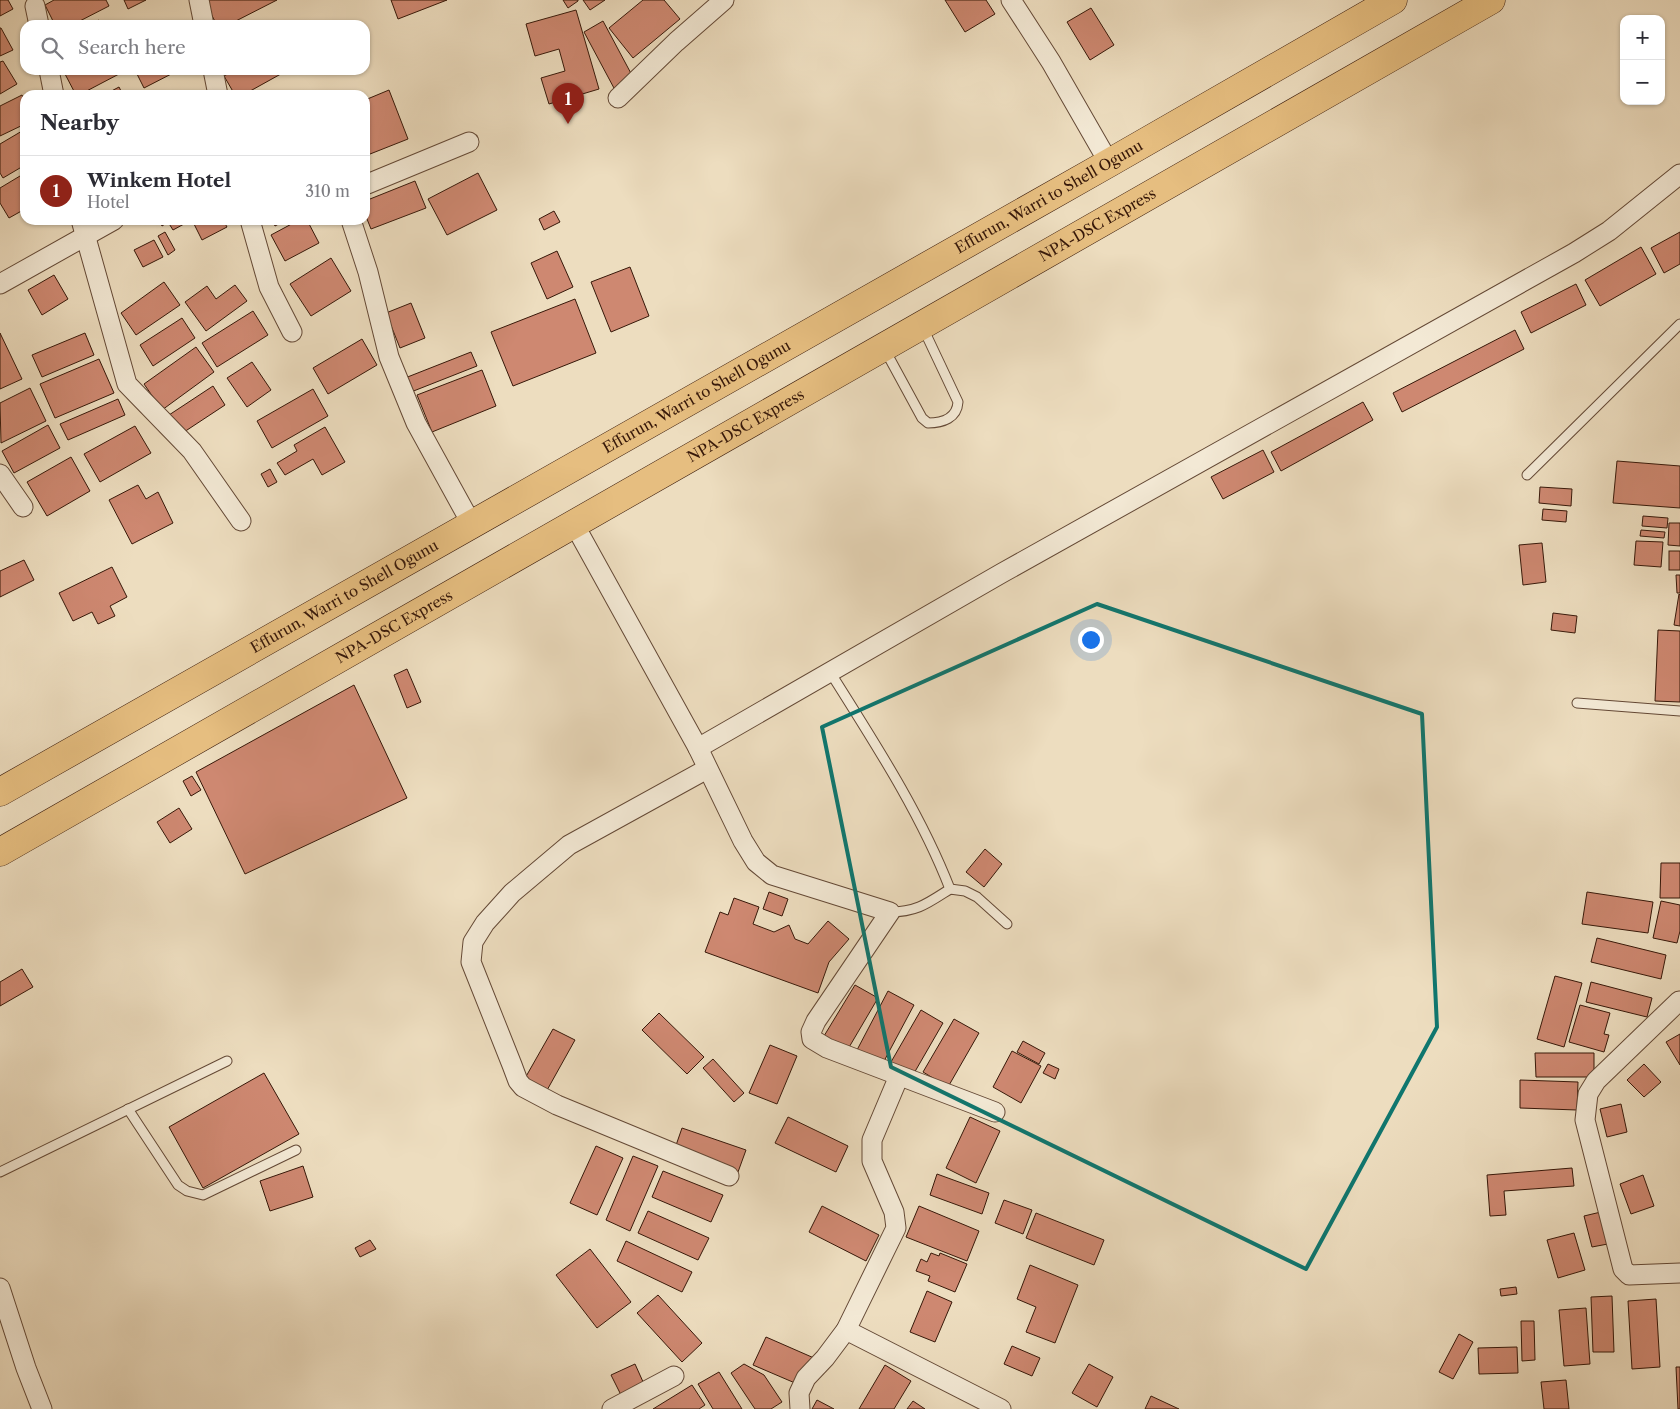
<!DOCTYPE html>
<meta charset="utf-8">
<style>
:root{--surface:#fff;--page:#f7f7f7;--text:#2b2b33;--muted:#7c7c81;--line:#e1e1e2;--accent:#8f2418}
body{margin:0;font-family:"Libre Caslon Text",serif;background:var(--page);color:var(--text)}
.controls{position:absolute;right:15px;top:15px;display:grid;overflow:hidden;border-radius:10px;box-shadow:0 1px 4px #0004}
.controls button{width:45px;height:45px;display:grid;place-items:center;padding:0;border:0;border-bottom:1px solid var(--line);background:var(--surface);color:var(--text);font:25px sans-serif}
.you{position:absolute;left:1090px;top:639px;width:18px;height:18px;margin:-12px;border:4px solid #fff;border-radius:50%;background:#1a73e8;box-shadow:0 0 0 8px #1a73e833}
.badge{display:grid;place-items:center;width:32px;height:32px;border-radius:50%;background:var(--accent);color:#fff;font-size:16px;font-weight:700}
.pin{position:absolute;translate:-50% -41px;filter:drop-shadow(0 1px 2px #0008)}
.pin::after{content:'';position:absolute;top:26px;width:18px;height:15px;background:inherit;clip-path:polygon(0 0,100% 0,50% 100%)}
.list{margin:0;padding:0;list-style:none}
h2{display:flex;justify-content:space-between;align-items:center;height:65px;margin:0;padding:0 20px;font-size:21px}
h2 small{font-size:16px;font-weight:400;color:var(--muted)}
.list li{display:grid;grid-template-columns:32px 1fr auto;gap:15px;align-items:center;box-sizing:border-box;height:70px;padding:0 20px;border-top:1px solid var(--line)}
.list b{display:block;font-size:19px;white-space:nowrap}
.list p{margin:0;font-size:16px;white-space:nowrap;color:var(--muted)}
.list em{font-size:16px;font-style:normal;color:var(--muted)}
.icon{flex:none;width:28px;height:28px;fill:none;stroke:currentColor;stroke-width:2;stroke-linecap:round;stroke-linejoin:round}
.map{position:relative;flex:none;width:1680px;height:1409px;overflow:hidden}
.search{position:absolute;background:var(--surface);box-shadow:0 1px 4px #0004;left:20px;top:20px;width:350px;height:55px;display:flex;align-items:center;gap:12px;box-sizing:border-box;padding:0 18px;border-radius:15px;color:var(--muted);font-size:19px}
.panel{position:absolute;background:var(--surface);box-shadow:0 1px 4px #0004;left:20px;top:90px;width:350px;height:135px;border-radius:15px}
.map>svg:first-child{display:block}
.building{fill:#ce8871;stroke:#371809}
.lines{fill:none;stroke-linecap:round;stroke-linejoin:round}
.lane-casing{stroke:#644936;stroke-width:11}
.street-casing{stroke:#644936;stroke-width:21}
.primary-casing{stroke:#371809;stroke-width:29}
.lane{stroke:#f3e9d5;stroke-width:9}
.street{stroke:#f3e9d5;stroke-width:19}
.primary{stroke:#e6be80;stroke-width:28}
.marked{fill:none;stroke:#0f766e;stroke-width:4;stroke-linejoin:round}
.labels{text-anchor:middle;stroke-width:4;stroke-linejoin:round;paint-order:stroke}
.street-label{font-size:15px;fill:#371809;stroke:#f3e9d5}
</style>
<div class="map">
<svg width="1680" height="1409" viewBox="0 0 1680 1409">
<rect width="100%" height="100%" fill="#edddbf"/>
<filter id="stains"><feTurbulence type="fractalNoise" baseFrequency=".004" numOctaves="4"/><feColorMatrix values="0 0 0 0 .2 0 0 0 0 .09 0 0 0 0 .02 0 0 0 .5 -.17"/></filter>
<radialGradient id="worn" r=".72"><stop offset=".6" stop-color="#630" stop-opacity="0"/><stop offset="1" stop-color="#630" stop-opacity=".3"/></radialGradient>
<g class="building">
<path d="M 0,0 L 8,0 L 13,9 L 0,16 Z"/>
<path d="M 54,0 L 106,0 L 109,6 L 72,25 L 55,25 L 45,5 Z"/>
<path d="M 124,0 L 146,0 L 128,9 Z"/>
<path d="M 206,0 L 277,0 L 228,25 L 217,25 L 204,1 Z"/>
<path d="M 391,0 L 447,0 L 398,19 Z"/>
<path d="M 563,0 L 578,0 L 578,1 L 568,8 Z"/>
<path d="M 583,0 L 605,0 L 590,10 Z"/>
<path d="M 643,0 L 664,0 L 680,19 L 633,58 L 609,28 Z"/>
<path d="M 945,0 L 986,0 L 995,14 L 965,32 Z"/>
<path d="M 1091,8 L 1114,45 L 1090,60 L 1067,22 Z"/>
<path d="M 576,10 L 599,89 L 549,104 L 541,78 L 565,71 L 559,49 L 535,56 L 526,24 Z"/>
<path d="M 99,20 L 102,25 L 89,25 Z"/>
<path d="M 603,21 L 634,79 L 615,90 L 584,32 Z"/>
<path d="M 0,28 L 1,28 L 13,50 L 0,56 Z"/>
<path d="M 3,61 L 17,84 L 0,94 L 0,62 Z"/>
<path d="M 72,70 L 117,70 L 119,74 L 79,95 L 76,95 L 65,74 Z"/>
<path d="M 135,70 L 179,70 L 144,88 Z"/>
<path d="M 235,70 L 288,70 L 243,95 L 235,95 L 224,76 Z"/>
<path d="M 119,87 L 123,95 L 104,95 Z"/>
<path d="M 389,90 L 408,139 L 365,156 L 365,100 Z"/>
<path d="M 22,95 L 25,101 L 25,124 L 0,136 L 0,106 Z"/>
<path d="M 22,131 L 25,136 L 25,165 L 3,178 L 0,173 L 0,144 Z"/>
<path d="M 25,173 L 25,209 L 9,218 L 0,203 L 0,188 Z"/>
<path d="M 478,173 L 497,210 L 447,235 L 428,199 Z"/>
<path d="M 415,181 L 426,208 L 371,229 L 365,214 L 365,201 Z"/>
<path d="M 554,211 L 560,222 L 544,230 L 539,219 Z"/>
<path d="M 159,220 L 182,220 L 184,224 L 173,230 L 168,222 L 162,226 Z"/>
<path d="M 192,220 L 223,220 L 227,227 L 202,240 Z"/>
<path d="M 272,220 L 286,220 L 275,226 Z"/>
<path d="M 299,220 L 307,220 L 319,243 L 285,261 L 271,235 Z"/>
<path d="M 165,232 L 175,250 L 168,255 L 158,236 Z"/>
<path d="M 1680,232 L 1680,264 L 1664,273 L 1651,248 Z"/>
<path d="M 154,240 L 163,257 L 143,267 L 134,250 Z"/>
<path d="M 1641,247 L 1656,274 L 1600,306 L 1585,280 Z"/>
<path d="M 557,251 L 573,287 L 547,299 L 531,263 Z"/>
<path d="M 331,258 L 351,291 L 311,316 L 290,284 Z"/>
<path d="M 630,267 L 649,316 L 611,332 L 591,282 Z"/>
<path d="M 54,275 L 68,299 L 42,315 L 28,290 Z"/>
<path d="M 164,282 L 180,305 L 136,335 L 121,313 Z"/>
<path d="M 1576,284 L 1586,305 L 1531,333 L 1521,312 Z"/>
<path d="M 235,285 L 247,301 L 206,331 L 185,302 L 207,286 L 216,299 Z"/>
<path d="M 575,299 L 596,353 L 513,386 L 491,332 Z"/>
<path d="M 411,303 L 425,338 L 400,348 L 386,313 Z"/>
<path d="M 253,311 L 268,335 L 217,367 L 202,343 Z"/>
<path d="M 182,318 L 195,338 L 153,366 L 140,345 Z"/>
<path d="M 1515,330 L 1524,349 L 1402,412 L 1393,393 Z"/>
<path d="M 0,333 L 22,379 L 0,389 Z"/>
<path d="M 85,333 L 94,355 L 42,377 L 32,355 Z"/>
<path d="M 362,339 L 377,365 L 328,394 L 313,368 Z"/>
<path d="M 196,347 L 214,372 L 162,410 L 144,384 Z"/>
<path d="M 471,352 L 477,366 L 411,392 L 405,378 Z"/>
<path d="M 99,359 L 114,393 L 55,418 L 40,384 Z"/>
<path d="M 252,362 L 271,390 L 247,407 L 227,378 Z"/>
<path d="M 482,370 L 496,406 L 432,432 L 417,395 Z"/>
<path d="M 213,386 L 225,405 L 181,434 L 169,415 Z"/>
<path d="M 30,388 L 46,421 L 1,443 L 0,403 Z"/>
<path d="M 313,389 L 328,416 L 272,448 L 257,421 Z"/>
<path d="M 118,399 L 125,415 L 68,440 L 60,424 Z"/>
<path d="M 1363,402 L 1373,420 L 1281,471 L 1271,452 Z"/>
<path d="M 48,425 L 60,448 L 14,473 L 2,451 Z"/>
<path d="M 135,426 L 151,453 L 100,482 L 84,454 Z"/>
<path d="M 325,427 L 345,462 L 322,475 L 313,459 L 285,475 L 277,463 L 297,451 L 294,445 Z"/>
<path d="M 1263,450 L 1274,472 L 1223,499 L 1211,477 Z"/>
<path d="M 71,457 L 90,491 L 47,516 L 27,482 Z"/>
<path d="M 1617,461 L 1680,466 L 1680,508 L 1613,503 Z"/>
<path d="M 270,469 L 277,482 L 268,487 L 261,474 Z"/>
<path d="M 138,485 L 146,499 L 158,492 L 173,523 L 132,544 L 109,500 Z"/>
<path d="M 1540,487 L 1572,489 L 1571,506 L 1539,503 Z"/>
<path d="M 1543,509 L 1567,511 L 1566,522 L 1542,520 Z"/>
<path d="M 1643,516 L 1668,518 L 1667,528 L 1642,526 Z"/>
<path d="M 1669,523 L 1680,523 L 1680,546 L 1668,545 Z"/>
<path d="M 1641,530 L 1665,532 L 1664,538 L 1640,536 Z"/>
<path d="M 1636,541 L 1663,542 L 1661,567 L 1634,565 Z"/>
<path d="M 1542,543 L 1546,582 L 1523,585 L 1519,545 Z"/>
<rect x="1669" y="551" width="11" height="19"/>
<path d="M 24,560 L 34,580 L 0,597 L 0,571 Z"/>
<path d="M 112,567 L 127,597 L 110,606 L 115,616 L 98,624 L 92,612 L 73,621 L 59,593 Z"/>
<path d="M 1676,575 L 1680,575 L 1680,593 L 1677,593 Z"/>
<path d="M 1679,594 L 1680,595 L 1680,626 L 1674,625 Z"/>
<path d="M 1553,613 L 1577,616 L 1575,633 L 1551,630 Z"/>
<path d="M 1658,630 L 1680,631 L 1680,702 L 1655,701 Z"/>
<path d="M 407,669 L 421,702 L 407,708 L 394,675 Z"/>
<path d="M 354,685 L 407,798 L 245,874 L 196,772 Z"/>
<path d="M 192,776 L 201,790 L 191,796 L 183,781 Z"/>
<path d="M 179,808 L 192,829 L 170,843 L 157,822 Z"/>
<path d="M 985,849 L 1002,864 L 984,887 L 966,872 Z"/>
<path d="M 1661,863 L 1680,863 L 1680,898 L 1660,898 Z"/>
<path d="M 769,892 L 788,899 L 782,916 L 763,909 Z"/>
<path d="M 1587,892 L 1653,902 L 1648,933 L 1582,924 Z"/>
<path d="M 734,898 L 759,907 L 753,924 L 774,932 L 789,925 L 795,939 L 808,944 L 828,921 L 849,939 L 829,962 L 818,993 L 705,952 L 720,912 L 728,915 Z"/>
<path d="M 1661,901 L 1680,905 L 1680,931 L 1677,943 L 1653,938 Z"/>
<path d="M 1597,938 L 1666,955 L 1661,979 L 1591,962 Z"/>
<path d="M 22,969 L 33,987 L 0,1006 L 0,982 Z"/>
<path d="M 1555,976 L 1582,983 L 1564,1047 L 1537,1039 Z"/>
<path d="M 1591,982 L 1652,998 L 1647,1017 L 1586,1002 Z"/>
<path d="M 855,985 L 878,998 L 848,1049 L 824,1036 Z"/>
<path d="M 888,991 L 914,1005 L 883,1063 L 857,1050 Z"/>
<path d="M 1580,1005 L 1610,1013 L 1604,1034 L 1609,1035 L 1604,1052 L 1569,1042 Z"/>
<path d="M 921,1010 L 943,1023 L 913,1075 L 891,1062 Z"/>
<path d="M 659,1013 L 704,1057 L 687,1074 L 642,1030 Z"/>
<path d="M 954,1019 L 979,1033 L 948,1087 L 923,1072 Z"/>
<path d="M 553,1029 L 575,1040 L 546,1092 L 524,1080 Z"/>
<path d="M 1680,1034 L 1680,1065 L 1666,1042 Z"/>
<path d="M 1023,1041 L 1045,1053 L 1039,1064 L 1017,1052 Z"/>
<path d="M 770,1045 L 797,1056 L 777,1104 L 749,1093 Z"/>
<path d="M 1012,1051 L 1041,1066 L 1021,1103 L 993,1087 Z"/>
<path d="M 1535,1053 L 1594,1053 L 1594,1077 L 1536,1077 Z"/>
<path d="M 713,1059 L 744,1093 L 734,1102 L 703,1068 Z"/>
<path d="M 1048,1064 L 1059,1069 L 1055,1079 L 1043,1073 Z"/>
<path d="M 1644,1064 L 1661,1082 L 1644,1097 L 1627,1080 Z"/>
<path d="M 264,1073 L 299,1134 L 203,1188 L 169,1127 Z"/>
<path d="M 1520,1080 L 1578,1082 L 1577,1110 L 1520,1108 Z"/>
<path d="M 1621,1104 L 1627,1132 L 1607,1137 L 1600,1109 Z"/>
<path d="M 788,1117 L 848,1146 L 836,1172 L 775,1143 Z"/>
<path d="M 970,1117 L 1000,1131 L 976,1183 L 946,1168 Z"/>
<path d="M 682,1128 L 746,1150 L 738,1172 L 674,1151 Z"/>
<path d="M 596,1146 L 623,1158 L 597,1215 L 570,1203 Z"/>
<path d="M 633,1156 L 658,1166 L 630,1231 L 606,1220 Z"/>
<path d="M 303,1166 L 313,1197 L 270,1211 L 260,1181 Z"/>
<path d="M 1572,1168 L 1574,1186 L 1504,1191 L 1506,1215 L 1490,1216 L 1487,1175 Z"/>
<path d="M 663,1171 L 723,1195 L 711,1222 L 652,1197 Z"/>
<path d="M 937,1174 L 989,1193 L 982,1214 L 930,1195 Z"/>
<path d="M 1643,1175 L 1654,1206 L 1631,1214 L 1620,1184 Z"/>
<path d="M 1004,1200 L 1032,1210 L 1023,1234 L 995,1223 Z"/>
<path d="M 822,1206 L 879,1235 L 866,1261 L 809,1232 Z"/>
<path d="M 919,1206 L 979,1231 L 967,1261 L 906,1237 Z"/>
<path d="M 648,1211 L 709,1238 L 698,1260 L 638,1233 Z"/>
<path d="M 1605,1211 L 1613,1243 L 1592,1247 L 1584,1216 Z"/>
<path d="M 1036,1213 L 1104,1240 L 1094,1265 L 1026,1238 Z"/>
<path d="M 1574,1233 L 1585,1270 L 1558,1278 L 1547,1240 Z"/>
<path d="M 370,1240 L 376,1249 L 360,1257 L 355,1248 Z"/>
<path d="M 626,1241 L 692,1272 L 682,1292 L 617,1261 Z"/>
<path d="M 590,1249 L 631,1302 L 597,1328 L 556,1275 Z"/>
<path d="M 931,1253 L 939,1256 L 940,1253 L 967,1264 L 955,1292 L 928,1281 L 930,1276 L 916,1271 L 921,1259 L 927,1262 Z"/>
<path d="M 1030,1265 L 1078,1285 L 1055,1343 L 1026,1332 L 1036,1307 L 1017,1299 Z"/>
<path d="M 1516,1287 L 1517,1294 L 1501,1296 L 1500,1289 Z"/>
<path d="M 927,1291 L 952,1302 L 935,1342 L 910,1332 Z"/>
<path d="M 658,1295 L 702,1343 L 682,1362 L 637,1313 Z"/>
<path d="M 1612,1296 L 1614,1352 L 1593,1352 L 1591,1297 Z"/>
<path d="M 1656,1299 L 1660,1367 L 1632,1369 L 1628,1301 Z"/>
<path d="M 1586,1308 L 1590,1364 L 1564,1366 L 1559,1310 Z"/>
<path d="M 1521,1321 L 1534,1321 L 1535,1360 L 1522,1361 Z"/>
<path d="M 1459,1334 L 1473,1342 L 1453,1379 L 1439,1372 Z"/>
<path d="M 766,1337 L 814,1358 L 802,1386 L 753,1365 Z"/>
<path d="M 1012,1346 L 1040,1358 L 1032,1376 L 1004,1364 Z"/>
<path d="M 1517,1347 L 1518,1373 L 1479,1374 L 1478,1348 Z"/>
<path d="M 635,1364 L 644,1384 L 621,1395 L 611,1375 Z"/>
<path d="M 744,1364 L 764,1375 L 782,1402 L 771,1409 L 755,1409 L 731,1373 Z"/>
<path d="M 1089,1364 L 1113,1377 L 1097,1407 L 1072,1393 Z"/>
<path d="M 885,1365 L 911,1381 L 894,1409 L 859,1409 Z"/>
<path d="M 1676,1367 L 1680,1367 L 1680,1409 L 1678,1409 Z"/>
<path d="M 719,1372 L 742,1409 L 713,1409 L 698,1384 Z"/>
<path d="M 1566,1380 L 1569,1409 L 1544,1409 L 1541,1382 Z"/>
<path d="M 692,1385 L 705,1405 L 699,1409 L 653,1409 Z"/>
<path d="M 1151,1396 L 1179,1409 L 1145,1409 Z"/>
<path d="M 817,1400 L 834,1409 L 812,1409 Z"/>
<path d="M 913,1401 L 925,1409 L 907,1409 Z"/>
</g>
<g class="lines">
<defs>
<g id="lane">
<path d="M 885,350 L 922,418 L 928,423 C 943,423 957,418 958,402 L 923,328"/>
<path d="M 1527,475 L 1680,324"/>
<path d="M 830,672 C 874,742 920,812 950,889"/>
<path d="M 1577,703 L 1680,711"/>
<path d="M 890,912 C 917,912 928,903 950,889 L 965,891 L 977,897 L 1007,924"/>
<path d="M 128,1109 L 178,1185 L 187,1191 L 203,1195 L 296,1150"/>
<path d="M 0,1172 L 227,1061"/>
</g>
<g id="street">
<path d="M 199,0 L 204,25"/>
<path d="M 1011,0 L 1051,62 L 1109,163"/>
<path d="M 35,6 L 39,25"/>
<path d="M 49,70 L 54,95"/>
<path d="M 213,70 L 218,95"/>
<path d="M 618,98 L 676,42 L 724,0"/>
<path d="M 365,185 L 469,142"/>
<path d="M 81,220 L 127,384 L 192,451 L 241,521"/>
<path d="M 250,220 L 269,287 L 292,332"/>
<path d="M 351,220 L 368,272 L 389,357 L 416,423 L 471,523"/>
<path d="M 0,284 L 114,220"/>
<path d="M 0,474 L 23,507"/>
<path d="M 574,524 L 698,748 L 743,841 L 756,862 L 772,875 L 890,912 L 816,1021 L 811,1032 L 812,1039 L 827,1048 L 995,1112"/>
<path d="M 698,748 L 1002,573 L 1574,253 L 1609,231 L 1680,174"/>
<path d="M 707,769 L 569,845 L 512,893 L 485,923 L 473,942 L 471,962 L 512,1065 L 518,1081 L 523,1087 L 557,1105 L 729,1176"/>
<path d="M 1679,1001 L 1596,1081 L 1588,1094 L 1585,1120 L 1623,1269 L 1629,1275 L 1680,1273"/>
<path d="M 0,1288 L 26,1368 L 42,1409"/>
<path d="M 846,1330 L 1001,1409"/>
<path d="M 612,1409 L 674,1376"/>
<path d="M 800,1409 L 799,1393 L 806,1378 L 825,1358 L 846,1330 L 896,1228 L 894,1212 L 872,1161 L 872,1140 L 899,1076"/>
</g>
<g id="primary">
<path id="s1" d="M 0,792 L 1109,163 L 1393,0"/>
<path id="s2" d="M 0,852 L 1491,0"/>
</g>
</defs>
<use href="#lane" class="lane-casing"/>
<use href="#street" class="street-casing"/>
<use href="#primary" class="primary-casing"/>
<use href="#lane" class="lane"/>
<use href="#street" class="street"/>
<use href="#primary" class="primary"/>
</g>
<path class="marked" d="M 1097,604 L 1422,714 L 1437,1027 L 1306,1269 L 891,1067 L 822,727 Z"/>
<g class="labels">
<g class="street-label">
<text dy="5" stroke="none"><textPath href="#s1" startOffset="1206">Effurun, Warri to Shell Ogunu</textPath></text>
<text dy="5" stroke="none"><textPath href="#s2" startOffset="1264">NPA-DSC Express</textPath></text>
<text dy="5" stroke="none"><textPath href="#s1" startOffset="801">Effurun, Warri to Shell Ogunu</textPath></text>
<text dy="5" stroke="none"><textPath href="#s2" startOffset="859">NPA-DSC Express</textPath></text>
<text dy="5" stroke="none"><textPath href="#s1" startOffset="396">Effurun, Warri to Shell Ogunu</textPath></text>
<text dy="5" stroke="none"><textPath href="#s2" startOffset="454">NPA-DSC Express</textPath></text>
</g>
</g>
<rect width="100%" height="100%" filter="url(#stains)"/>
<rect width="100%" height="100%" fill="url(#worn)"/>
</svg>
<div class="controls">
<button>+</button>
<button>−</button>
</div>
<div class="you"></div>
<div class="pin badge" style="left:568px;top:124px">1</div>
<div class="search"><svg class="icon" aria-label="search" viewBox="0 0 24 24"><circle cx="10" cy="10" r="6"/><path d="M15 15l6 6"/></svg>Search here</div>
<section class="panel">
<h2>Nearby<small></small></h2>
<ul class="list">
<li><span class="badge">1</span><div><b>Winkem Hotel</b><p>Hotel</p></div><em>310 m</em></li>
</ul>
</section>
</div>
